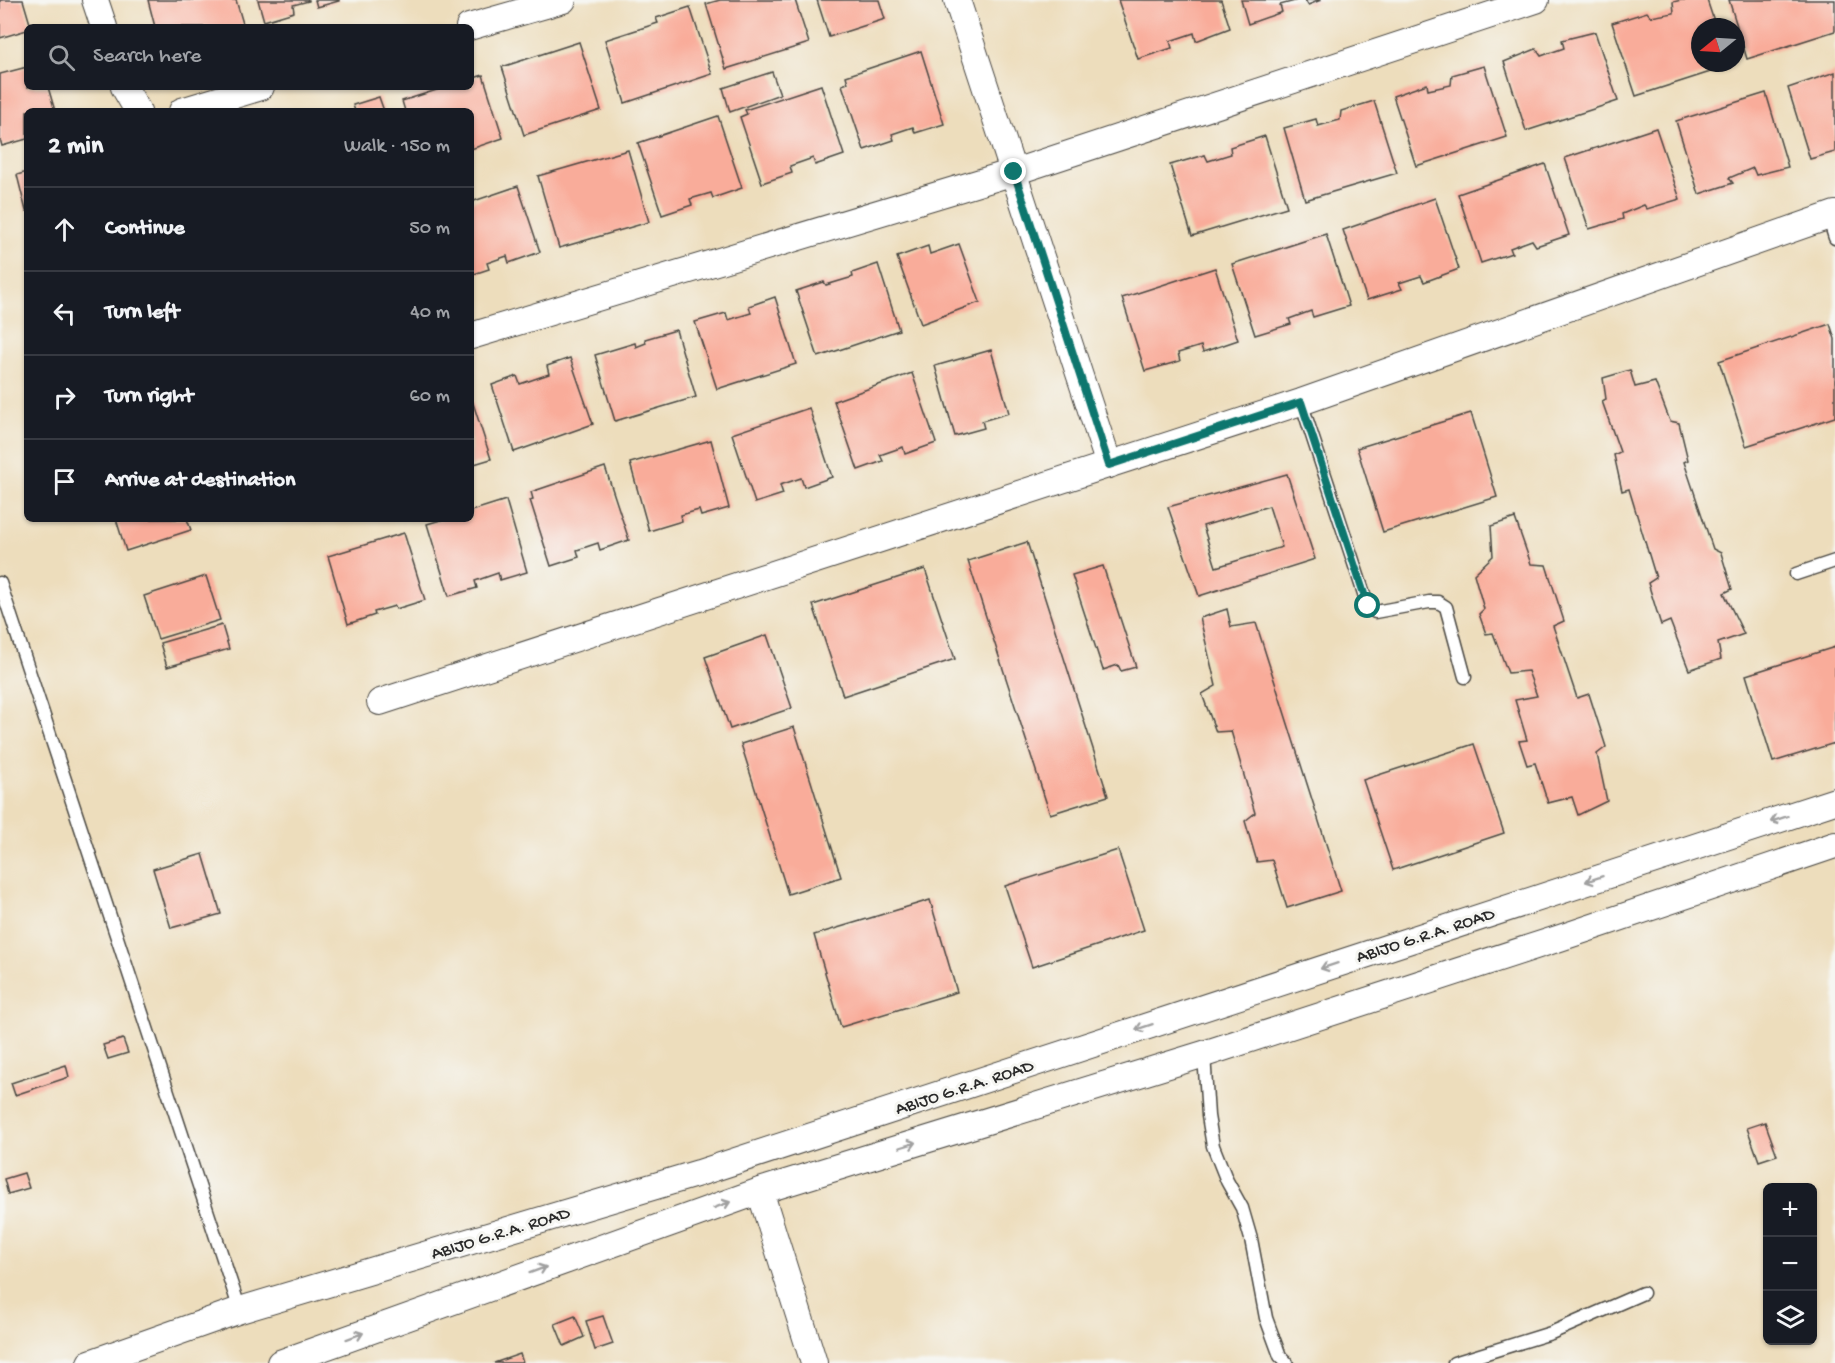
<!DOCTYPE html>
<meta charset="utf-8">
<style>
:root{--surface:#171b24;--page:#20242c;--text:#f1f3f6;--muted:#9ea1a6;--line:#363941}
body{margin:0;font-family:"Gochi Hand",sans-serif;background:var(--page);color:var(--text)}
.controls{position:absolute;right:18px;bottom:18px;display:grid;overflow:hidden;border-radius:9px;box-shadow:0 2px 4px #0004}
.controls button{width:54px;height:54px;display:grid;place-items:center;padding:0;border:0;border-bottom:2px solid var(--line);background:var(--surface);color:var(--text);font:30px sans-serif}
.compass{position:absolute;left:1691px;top:18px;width:54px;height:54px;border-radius:50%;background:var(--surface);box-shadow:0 2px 4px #0004;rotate:252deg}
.stop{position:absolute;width:18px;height:18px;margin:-14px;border:4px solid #0f766e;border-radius:50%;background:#fff}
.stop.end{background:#0f766e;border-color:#fff;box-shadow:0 2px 6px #0008}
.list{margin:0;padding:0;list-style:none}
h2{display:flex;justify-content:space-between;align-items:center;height:78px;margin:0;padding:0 24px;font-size:26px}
h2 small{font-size:20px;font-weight:400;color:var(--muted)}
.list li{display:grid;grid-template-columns:39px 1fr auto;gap:18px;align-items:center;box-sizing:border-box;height:84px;padding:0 24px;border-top:2px solid var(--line)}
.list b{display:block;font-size:22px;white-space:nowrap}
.list em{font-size:20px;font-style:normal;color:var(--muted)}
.icon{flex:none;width:33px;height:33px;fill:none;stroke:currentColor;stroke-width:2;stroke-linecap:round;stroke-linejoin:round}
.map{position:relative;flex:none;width:1835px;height:1363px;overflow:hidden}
.search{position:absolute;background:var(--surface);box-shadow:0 2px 4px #0004;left:24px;top:24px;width:450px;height:66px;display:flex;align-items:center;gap:15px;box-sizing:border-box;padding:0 21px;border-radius:9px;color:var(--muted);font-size:22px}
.panel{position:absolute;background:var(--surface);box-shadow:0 2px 4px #0004;left:24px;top:108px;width:450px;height:414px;border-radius:9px}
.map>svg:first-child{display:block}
.building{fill:#f9ac9a;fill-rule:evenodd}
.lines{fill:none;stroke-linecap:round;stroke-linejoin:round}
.lane-casing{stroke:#484641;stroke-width:15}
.street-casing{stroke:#484641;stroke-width:28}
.lane{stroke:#fff;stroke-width:12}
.street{stroke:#fff;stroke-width:26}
.oneway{stroke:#a0a0a0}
.route{stroke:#0f766e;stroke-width:8}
.labels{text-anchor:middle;stroke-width:6;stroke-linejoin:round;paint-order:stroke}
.street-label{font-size:18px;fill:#2b2b2b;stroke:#f6f6f2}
</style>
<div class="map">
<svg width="1835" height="1363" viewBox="0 0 1835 1363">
<rect width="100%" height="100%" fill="#f6f6f2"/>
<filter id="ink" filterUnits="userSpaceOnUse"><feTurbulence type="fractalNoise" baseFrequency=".0167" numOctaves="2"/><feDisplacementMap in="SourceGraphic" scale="12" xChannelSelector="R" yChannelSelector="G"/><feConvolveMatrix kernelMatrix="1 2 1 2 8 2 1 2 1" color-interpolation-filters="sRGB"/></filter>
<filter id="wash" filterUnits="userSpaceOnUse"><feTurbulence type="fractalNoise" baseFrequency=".008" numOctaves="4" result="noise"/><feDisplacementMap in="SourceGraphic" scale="24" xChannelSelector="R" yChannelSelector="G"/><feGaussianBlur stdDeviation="1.35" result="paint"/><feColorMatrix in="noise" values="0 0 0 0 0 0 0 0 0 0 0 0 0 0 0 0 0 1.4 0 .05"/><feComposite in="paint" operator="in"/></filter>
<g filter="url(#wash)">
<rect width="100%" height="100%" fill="#edddbc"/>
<g id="blocks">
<g class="building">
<path d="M 0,0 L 23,0 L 31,27 L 27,27 L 27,30 L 0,38 Z"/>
<path d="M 148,0 L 236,0 L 244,27 L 155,27 Z"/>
<path d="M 258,0 L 309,0 L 309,1 L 293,5 L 294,12 L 264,21 Z"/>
<path d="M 315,0 L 339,0 L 339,1 L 317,7 Z"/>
<path d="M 720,0 L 795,0 L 809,43 L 726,69 L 706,4 Z"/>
<path d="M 817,0 L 879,0 L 885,19 L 829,37 Z"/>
<path d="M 1118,0 L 1221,0 L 1230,28 L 1196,41 L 1194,33 L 1170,41 L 1172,48 L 1138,59 Z"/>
<path d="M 1241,0 L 1295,0 L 1295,1 L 1280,5 L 1282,12 L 1248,24 Z"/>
<path d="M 1305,0 L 1321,0 L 1308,5 Z"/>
<path d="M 1681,0 L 1707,0 L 1716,27 L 1700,27 L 1700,63 L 1728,63 L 1729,66 L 1636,96 L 1612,23 L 1647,12 L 1651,17 L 1674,13 L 1673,2 Z"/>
<path d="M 1729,0 L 1835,0 L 1835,31 L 1747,59 Z"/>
<path d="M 690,7 L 712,74 L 625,103 L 605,40 L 658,23 L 656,18 Z"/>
<path d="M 1595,32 L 1618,101 L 1526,131 L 1504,62 L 1536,49 L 1541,56 L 1564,48 L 1562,40 Z"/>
<path d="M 579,42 L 601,110 L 524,135 L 502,67 Z"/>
<path d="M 921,51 L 944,124 L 915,133 L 913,127 L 892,134 L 894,140 L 864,150 L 842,85 L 848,83 L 846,76 Z"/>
<path d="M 1484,66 L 1507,137 L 1416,166 L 1393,96 L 1427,84 L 1428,90 L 1451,85 L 1452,75 Z"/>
<path d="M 27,67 L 27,87 L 48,87 L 55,111 L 27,111 L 27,139 L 2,146 L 0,139 L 0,74 Z"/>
<path d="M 772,72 L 780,94 L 730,112 L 723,88 Z"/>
<path d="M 1835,72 L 1835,152 L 1810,159 L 1788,88 Z"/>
<path d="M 483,75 L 503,138 L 471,149 L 471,111 L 405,111 L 402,101 L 446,87 L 471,87 L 471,79 Z"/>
<path d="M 821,85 L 844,155 L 815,165 L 813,158 L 790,166 L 792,173 L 762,183 L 740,117 L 747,114 L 745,110 Z"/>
<path d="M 1766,93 L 1788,167 L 1756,175 L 1753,168 L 1729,178 L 1733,183 L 1699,194 L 1676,121 Z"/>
<path d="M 379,97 L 384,111 L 355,111 L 353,105 Z"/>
<path d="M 1374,101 L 1397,173 L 1305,200 L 1284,128 L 1316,119 L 1318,126 L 1340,120 L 1341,111 Z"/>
<path d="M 718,116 L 742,188 L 713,198 L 711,193 L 690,199 L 692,205 L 662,215 L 638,143 Z"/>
<path d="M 1656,128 L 1680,199 L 1647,209 L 1644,205 L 1622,214 L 1623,219 L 1589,229 L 1565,158 Z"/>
<path d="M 1265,136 L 1287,207 L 1192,236 L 1170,165 L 1205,155 L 1208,161 L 1231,154 L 1230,147 Z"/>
<path d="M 628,150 L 649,222 L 559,248 L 538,176 Z"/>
<path d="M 1545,164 L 1569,235 L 1536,246 L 1532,240 L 1510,248 L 1512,253 L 1481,263 L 1458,194 Z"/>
<path d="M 27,172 L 27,211 L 26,211 L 17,175 Z"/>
<path d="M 518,186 L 540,252 L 509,263 L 507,256 L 487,263 L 489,269 L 471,275 L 471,202 Z"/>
<path d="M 1435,198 L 1459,269 L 1424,282 L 1421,276 L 1399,283 L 1402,289 L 1367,300 L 1343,230 Z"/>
<path d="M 1326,234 L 1349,306 L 1313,317 L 1311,311 L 1289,319 L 1291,324 L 1255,335 L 1232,264 Z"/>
<path d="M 959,244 L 980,302 L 921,324 L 897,257 L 928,246 L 930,254 Z"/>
<path d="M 878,264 L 899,330 L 818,357 L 796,291 L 824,282 L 826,285 L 853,277 L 852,273 Z"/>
<path d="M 1215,268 L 1238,340 L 1203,352 L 1201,346 L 1178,353 L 1180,361 L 1145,371 L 1122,298 Z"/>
<path d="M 775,297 L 796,364 L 717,389 L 695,322 L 726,313 L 728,320 L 751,313 L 749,306 Z"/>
<path d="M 1830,324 L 1835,339 L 1835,417 L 1746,446 L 1719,361 Z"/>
<path d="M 676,330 L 696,397 L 615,421 L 595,355 L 635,343 L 636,347 L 646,343 L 645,339 Z"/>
<path d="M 991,350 L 1009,413 L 982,421 L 984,428 L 955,436 L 935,366 Z"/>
<path d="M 570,358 L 593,424 L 514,452 L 492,385 L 517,376 L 520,384 L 549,374 L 547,366 Z"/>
<path d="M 1630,370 L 1635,387 L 1655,382 L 1670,421 L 1679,423 L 1688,460 L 1684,462 L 1713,549 L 1721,553 L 1732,589 L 1724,593 L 1744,634 L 1718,643 L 1721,659 L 1689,670 L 1670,621 L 1661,625 L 1648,583 L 1656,578 L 1629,489 L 1622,491 L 1614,455 L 1620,452 L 1602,401 L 1606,399 L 1603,378 Z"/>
<path d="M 912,373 L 936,443 L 905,454 L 903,447 L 880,455 L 883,461 L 858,470 L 834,401 Z"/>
<path d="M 471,397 L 491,459 L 471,465 Z"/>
<path d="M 809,408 L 832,477 L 804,487 L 801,478 L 780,485 L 783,494 L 755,503 L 732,434 Z"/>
<path d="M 1471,413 L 1497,497 L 1383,532 L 1357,448 Z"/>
<path d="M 711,440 L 729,508 L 701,516 L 699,510 L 681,515 L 682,521 L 649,531 L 630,463 Z"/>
<path d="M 605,467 L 629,540 L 600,550 L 598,543 L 577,550 L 579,557 L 551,566 L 530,500 L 533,499 L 531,492 Z"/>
<path d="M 1287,474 L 1315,559 L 1199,596 L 1168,507 ZM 1269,506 L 1282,547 L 1216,567 L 1203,526 Z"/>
<path d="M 506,500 L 527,572 L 500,580 L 498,573 L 475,581 L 477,588 L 449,596 L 427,524 L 444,519 L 471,519 L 471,511 Z"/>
<path d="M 1515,518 L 1531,564 L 1546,565 L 1564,621 L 1553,626 L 1577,698 L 1589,694 L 1606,747 L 1597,754 L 1607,801 L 1578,815 L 1572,797 L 1548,803 L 1535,763 L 1527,765 L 1519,741 L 1527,740 L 1515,700 L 1537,696 L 1528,671 L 1508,673 L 1493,633 L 1486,634 L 1479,614 L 1484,609 L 1474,574 L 1493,556 L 1491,526 Z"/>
<path d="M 116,519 L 187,519 L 191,530 L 126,551 Z"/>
<path d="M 404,533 L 425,600 L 396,609 L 395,606 L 374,612 L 375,615 L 348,624 L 328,556 Z"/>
<path d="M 1027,542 L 1108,796 L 1050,814 L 968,561 Z"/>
<path d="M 1103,566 L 1136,667 L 1121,671 L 1118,665 L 1103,670 L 1072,575 Z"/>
<path d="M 925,569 L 955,659 L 843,696 L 813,605 Z"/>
<path d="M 206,576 L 220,620 L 158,639 L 144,596 Z"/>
<path d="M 1227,609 L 1231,627 L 1256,623 L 1341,891 L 1287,908 L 1272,860 L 1257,862 L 1245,821 L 1255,813 L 1231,731 L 1216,732 L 1202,694 L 1216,686 L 1200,618 Z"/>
<path d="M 222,625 L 229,649 L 167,667 L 160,643 Z"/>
<path d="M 767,635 L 792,708 L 730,729 L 705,657 Z"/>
<path d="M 1835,647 L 1835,743 L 1773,762 L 1746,675 Z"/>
<path d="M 794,727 L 841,877 L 788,894 L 741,744 Z"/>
<path d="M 1474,744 L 1504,833 L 1393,870 L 1363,780 Z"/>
<path d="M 1118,850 L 1144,930 L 1032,967 L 1005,886 Z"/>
<path d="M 203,854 L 221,914 L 171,928 L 153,869 Z"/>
<path d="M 930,900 L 957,992 L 841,1027 L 814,935 Z"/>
<path d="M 123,1039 L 128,1053 L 108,1059 L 103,1045 Z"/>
<path d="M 66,1065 L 69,1077 L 15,1095 L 11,1083 Z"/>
<path d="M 1765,1122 L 1777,1155 L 1759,1161 L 1747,1128 Z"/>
<path d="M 24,1173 L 29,1188 L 8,1194 L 4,1179 Z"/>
<path d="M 575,1316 L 584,1337 L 564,1346 L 555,1324 Z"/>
<path d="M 603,1316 L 613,1344 L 595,1350 L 586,1321 Z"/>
<path d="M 520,1354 L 523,1363 L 494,1363 Z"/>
</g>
</g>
</g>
<g filter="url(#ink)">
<use href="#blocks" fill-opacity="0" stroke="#484641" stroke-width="1.5"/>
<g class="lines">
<defs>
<g id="lane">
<path d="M 1828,216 L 1835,238"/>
<path d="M 1301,402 L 1368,606 L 1375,612 L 1429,602 L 1438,602 L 1446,607 L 1465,677"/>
<path d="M 1796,574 L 1835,561"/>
<path d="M 0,583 L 240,1310"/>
<path d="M 1204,1054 L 1208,1116 L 1213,1146 L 1227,1181 L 1242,1208 L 1251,1239 L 1266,1318 L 1280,1356 L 1287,1363"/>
<path d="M 1454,1363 L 1551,1333 L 1643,1293"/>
</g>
<g id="street">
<path d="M 95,0 L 104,27"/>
<path d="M 957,0 L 1109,465"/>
<path d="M 469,27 L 563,0"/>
<path d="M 124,87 L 138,111"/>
<path d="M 182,111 L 261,87"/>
<path d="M 471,336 L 1014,172 L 1536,0"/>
<path d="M 380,702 L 1301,402 L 1835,214"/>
<path d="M 760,1191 L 814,1363"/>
<path d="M 90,1363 L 240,1310 L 699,1173 L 1835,801"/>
<path d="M 280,1363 L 760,1191 L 1204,1054 L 1560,938 L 1835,845"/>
</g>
</defs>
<use href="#lane" class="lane-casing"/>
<use href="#street" class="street-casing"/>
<use href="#lane" class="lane"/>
<use href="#street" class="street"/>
</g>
<defs><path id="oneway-shaft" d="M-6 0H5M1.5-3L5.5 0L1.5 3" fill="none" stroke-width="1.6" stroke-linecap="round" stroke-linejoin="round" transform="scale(1.5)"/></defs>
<g class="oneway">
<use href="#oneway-shaft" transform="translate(1779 819) rotate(162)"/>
<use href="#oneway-shaft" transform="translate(1594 879) rotate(162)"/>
<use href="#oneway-shaft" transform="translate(1329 966) rotate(162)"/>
<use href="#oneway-shaft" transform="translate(1144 1027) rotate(162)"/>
<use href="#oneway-shaft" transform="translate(908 1145) rotate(-17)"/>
<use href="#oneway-shaft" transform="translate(722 1205) rotate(-20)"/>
<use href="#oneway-shaft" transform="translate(538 1270) rotate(-20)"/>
<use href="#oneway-shaft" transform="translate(355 1336) rotate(-20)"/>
</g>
</g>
<g class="lines" filter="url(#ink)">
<path class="route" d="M 1014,172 L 1109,465 L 1301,402 L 1368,606"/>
</g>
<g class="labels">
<g class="street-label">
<text transform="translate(1425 934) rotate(-18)" y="6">ABIJO G.R.A. ROAD</text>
<text transform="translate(964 1086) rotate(-18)" y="6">ABIJO G.R.A. ROAD</text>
<text transform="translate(500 1232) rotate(-17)" y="6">ABIJO G.R.A. ROAD</text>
</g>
</g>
</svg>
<div class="controls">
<button>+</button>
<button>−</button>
<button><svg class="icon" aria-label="layers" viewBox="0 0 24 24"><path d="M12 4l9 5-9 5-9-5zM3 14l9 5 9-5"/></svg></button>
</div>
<svg class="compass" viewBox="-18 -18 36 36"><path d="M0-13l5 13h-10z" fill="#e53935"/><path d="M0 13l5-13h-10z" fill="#9ea1a6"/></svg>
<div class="stop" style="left:1368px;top:606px"></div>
<div class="stop end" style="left:1014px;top:172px"></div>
<div class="search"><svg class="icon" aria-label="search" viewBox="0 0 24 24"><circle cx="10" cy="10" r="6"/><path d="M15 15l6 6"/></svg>Search here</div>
<section class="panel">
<h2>2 min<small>Walk · 150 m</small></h2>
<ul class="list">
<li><svg class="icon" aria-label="ahead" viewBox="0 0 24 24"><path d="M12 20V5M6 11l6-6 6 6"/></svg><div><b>Continue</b></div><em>50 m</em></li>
<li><svg class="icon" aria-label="left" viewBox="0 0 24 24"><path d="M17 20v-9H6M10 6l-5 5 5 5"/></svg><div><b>Turn left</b></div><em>40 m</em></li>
<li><svg class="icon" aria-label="right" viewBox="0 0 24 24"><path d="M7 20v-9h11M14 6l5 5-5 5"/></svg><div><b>Turn right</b></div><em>60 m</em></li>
<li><svg class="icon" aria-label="arrive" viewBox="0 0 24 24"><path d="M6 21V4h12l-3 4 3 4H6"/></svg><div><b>Arrive at destination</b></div></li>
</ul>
</section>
</div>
